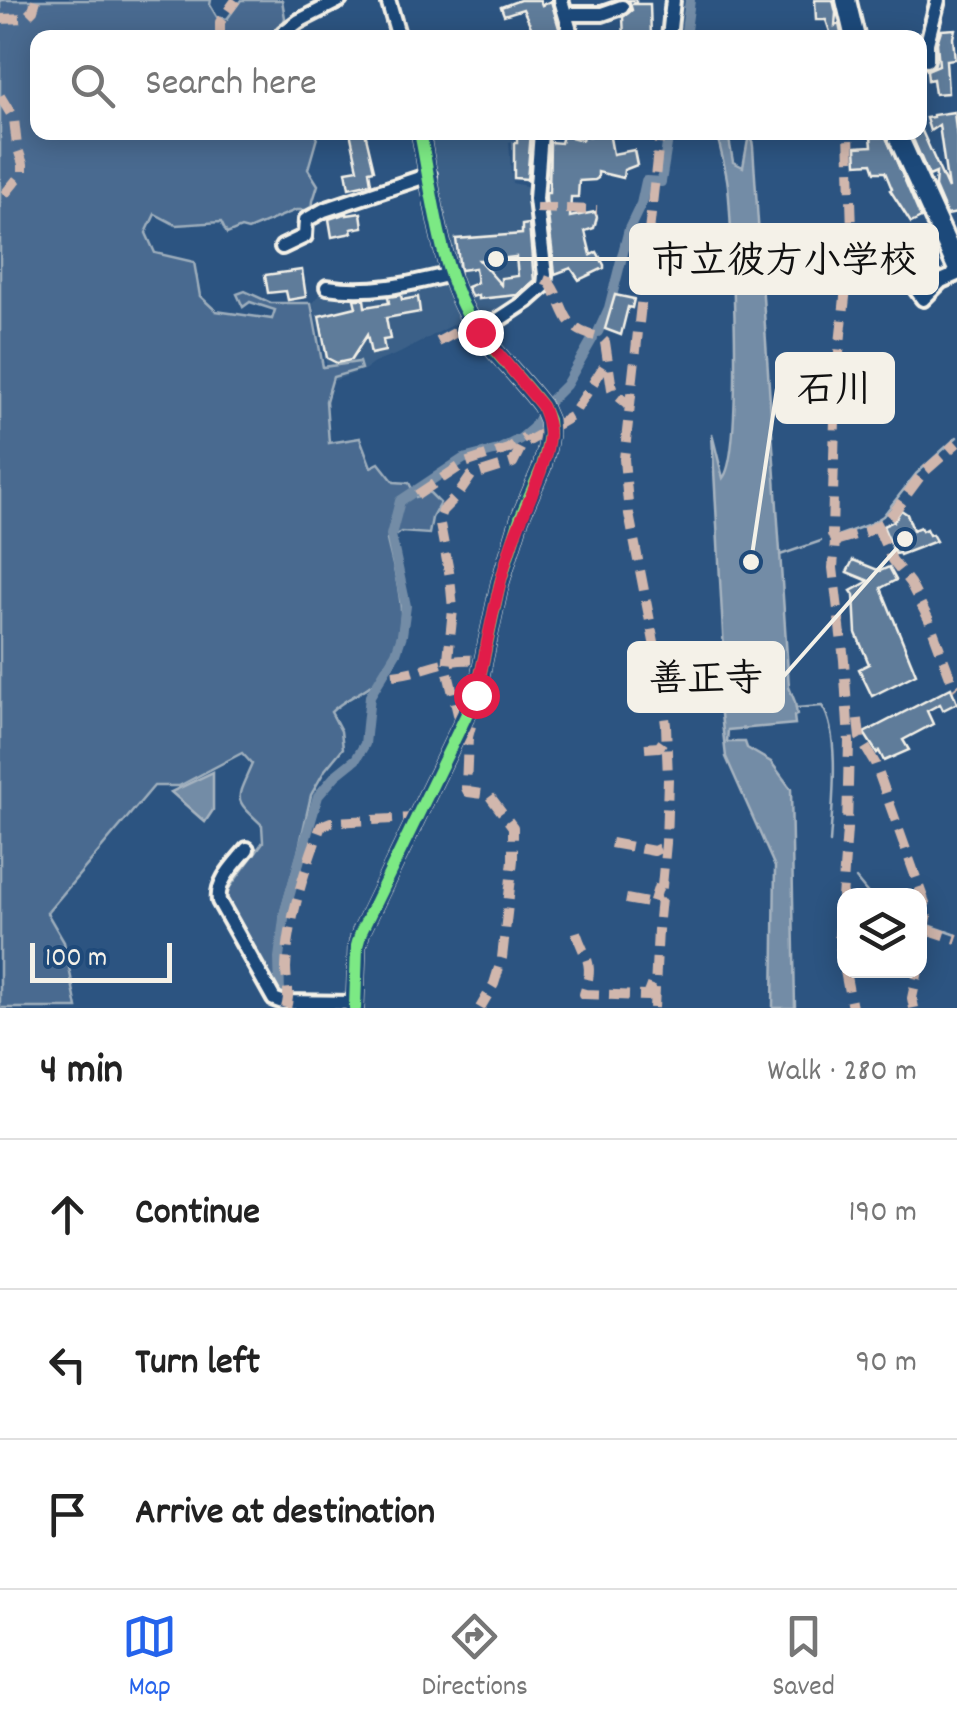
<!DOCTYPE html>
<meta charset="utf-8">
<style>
:root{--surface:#fff;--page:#f6f6f6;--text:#222;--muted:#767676;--line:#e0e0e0;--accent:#2563eb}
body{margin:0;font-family:Dekko,"Klee One",sans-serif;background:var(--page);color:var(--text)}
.controls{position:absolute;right:30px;bottom:30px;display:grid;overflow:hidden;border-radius:20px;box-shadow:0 5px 25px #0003}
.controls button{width:90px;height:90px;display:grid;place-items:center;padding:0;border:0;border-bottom:2px solid var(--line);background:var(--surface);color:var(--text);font:50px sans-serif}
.scale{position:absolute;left:30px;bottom:25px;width:142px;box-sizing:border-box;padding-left:10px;border:5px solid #f4f1e8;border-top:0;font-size:28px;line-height:35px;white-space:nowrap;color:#f4f1e8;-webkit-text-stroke:8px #1f4a7a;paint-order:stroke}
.stop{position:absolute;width:30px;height:30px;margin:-22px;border:8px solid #e11d48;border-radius:50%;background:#fff}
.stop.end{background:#e11d48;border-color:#fff;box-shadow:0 2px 10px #0008}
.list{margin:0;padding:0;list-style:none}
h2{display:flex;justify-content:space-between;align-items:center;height:130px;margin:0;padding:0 40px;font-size:42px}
h2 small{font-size:32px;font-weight:400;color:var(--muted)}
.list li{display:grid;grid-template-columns:65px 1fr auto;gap:30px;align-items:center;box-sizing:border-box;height:150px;padding:0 40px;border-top:2px solid var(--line)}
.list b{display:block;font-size:38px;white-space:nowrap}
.list em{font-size:32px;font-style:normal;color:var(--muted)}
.icon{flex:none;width:55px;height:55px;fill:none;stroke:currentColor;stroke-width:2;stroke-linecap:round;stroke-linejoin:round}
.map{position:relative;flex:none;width:957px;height:1008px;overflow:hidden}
.search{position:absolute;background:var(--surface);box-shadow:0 5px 25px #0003;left:30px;right:30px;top:30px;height:110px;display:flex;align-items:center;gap:25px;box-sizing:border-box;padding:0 35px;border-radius:20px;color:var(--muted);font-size:38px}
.sheet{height:580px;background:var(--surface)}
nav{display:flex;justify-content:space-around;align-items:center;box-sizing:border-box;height:140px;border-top:2px solid var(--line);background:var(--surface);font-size:28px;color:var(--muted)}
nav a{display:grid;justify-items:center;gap:5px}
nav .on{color:var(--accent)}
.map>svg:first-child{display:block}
.built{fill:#3b6088}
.green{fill:#496b90;stroke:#9eaebc;stroke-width:2.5}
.water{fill:#738ca6;stroke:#a7b4c0;stroke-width:2.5}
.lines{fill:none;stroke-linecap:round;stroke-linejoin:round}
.stream{stroke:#a7b4c0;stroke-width:2.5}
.canal{stroke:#738ca6;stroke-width:10}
.building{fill:#5e7b9a;stroke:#f4f1e8;stroke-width:2.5;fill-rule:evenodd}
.minor-casing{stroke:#f4f1e8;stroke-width:20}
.highway-casing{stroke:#f4f1e8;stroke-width:25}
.minor{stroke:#1f4a7a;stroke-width:12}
.highway{stroke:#1f4a7a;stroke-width:18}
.quiet{stroke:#d1b7ad;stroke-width:10;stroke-dasharray:20 10;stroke-linecap:butt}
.cycleway-casing{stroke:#1f4a7a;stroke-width:19}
.cycleway{stroke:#7ce984;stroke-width:12}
.route{stroke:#e11d48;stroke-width:12}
.leader{fill:none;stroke:#f4f1e8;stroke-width:4}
.callout-dot{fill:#f4f1e8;stroke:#1f4a7a;stroke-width:4}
.callout{fill:#f4f1e8;stroke:#f4f1e8;stroke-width:4}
.callout-label{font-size:38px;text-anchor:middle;font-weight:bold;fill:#111}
</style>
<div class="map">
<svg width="957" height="1008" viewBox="0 0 957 1008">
<rect width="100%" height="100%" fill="#2c5481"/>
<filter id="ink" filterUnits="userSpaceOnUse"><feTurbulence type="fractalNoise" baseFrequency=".01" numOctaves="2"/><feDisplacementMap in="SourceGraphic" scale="20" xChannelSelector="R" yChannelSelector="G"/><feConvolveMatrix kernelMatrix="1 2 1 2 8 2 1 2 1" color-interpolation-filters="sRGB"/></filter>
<g filter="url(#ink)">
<path class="built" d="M 428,133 L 513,133 L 514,141 L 509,142 L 512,183 L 530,187 L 541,283 L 536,289 L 480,325 L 473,314 L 400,353 L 374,363 L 364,370 L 330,382 L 313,303 L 321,293 L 378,291 L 456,275 L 448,246 Z"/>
<path class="green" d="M 0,0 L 211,0 L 210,5 L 217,17 L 227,19 L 241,0 L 282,0 L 285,18 L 278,37 L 38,38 L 38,132 L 324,133 L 318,134 L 308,169 L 318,185 L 313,201 L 312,210 L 296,210 L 248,230 L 241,228 L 227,234 L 221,222 L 176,225 L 155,214 L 146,233 L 155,253 L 194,262 L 200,296 L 216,311 L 272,319 L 275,310 L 250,302 L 243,307 L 237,294 L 245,291 L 271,303 L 311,303 L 323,367 L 359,362 L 361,369 L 333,377 L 326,401 L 329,443 L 360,438 L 371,467 L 379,463 L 394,482 L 409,483 L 416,497 L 429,492 L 440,503 L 432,518 L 429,534 L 401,532 L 387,540 C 397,584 412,619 389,661 C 385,668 381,677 376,681 C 363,693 345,698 331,712 L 341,731 L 343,748 L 325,770 L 311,795 L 298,853 L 281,912 L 276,995 L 224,895 L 263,842 L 262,825 C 232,797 236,801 252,764 L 242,753 L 179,786 L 154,786 L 47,913 L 64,942 L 77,1008 L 0,1008 Z"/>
<g class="water">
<path d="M 717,133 L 728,133 L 733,162 L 743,167 L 748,140 L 746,133 L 751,133 L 753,147 L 789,687 L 795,702 L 797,715 L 794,716 L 795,724 L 728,730 L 727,742 L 745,742 L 747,748 L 771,762 L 791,789 L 795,1008 L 773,1008 L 775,867 L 726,757 L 720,706 L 726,688 L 712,434 L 723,478 C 744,452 732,230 728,186 C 726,168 720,150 717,133 Z"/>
<path d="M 213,772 L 213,810 L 205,822 L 171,792 Z"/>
</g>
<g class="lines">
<g class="stream">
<path d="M 840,535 L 870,524 L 883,516 L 916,474 L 957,437"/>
<path d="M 780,555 L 821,541"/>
<path d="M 796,708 L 822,706 C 841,734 832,808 830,843"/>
<path d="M 856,879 L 870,896"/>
<path d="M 920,922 L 957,935"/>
</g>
<g class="canal">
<path d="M 685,38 L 690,0"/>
<path d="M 598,332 L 609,308 L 629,229 L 641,204 L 646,181 L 661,182 L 669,132"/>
<path d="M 547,404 L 566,385 L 593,338"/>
<path d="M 280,994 L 279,958 L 285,911 L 318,796 L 336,775 L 356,759 L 365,744 L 370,696 L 396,653 L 402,635 L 406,606 L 391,535 L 400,501 L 463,459 L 498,450 L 520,439 L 533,428 L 541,415"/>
</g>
</g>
<g class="building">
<path d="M 520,0 L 540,0 L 542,5 L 551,1 L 561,35 L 555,38 L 512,38 L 532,29 L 523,9 L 504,15 L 501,7 Z"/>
<path d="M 629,0 L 636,0 L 636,3 L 632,4 L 650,4 L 651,36 L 624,38 L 623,17 L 632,10 Z"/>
<path d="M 815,0 L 833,0 L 836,13 L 835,26 L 839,24 L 842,38 L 832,38 L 826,20 L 816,20 Z"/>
<path d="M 955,29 L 953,38 L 955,59 L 946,60 L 948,93 L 935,94 L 933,79 L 928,80 L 927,70 L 939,65 L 937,43 L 941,30 Z"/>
<path d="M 954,112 L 957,138 L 957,213 L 947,215 L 935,187 L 936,173 L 929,176 L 910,132 L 922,131 L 948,189 L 939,125 L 930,131 L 926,118 L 933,117 L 933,115 Z"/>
<path d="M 350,132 L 365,132 L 374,170 L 369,171 L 371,183 L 349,188 L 346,171 L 358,169 Z"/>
<path d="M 517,132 L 531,132 L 527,181 L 527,179 L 514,178 L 514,143 L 517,143 Z"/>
<path d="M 584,132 L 591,132 L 590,136 L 609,132 L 613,154 L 634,150 L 637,165 L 624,170 L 623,178 L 598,172 L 598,178 L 595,180 L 579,181 L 578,197 L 571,197 L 570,217 L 595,212 L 597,217 L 594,228 L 585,231 L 591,255 L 597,252 L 604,265 L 604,268 L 579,280 L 571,268 L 555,274 L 546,199 L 546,193 L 549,193 L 550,142 L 561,143 L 563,135 L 582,140 Z"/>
<path d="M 879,132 L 884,132 L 921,218 L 911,223 L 890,190 L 892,189 L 885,172 L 875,172 L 872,163 L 857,164 L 856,147 L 872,146 L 871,137 L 881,137 Z"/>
<path d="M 347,213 L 347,215 L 361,213 L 363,227 L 351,229 L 352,233 L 332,237 L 329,219 Z"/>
<path d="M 529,224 L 534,281 L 517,295 L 478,299 L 478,295 L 472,297 L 467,287 L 477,283 L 475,268 L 460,270 L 456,239 L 522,234 L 522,225 ZM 499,253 L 499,259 L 516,257 L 518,276 L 501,278 L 501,285 L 479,260 L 485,260 L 485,255 Z"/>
<path d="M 302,270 L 306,297 L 288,300 L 286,291 L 268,293 L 265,275 Z"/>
<path d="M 401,295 L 402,300 L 418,297 L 420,312 L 386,318 L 390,339 L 383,340 L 385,351 L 371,354 L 367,335 L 351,360 L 337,363 L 327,358 L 319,316 L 356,307 L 354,299 L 364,299 L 365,307 L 389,303 L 388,297 Z"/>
<path d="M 615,295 L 634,299 L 632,308 L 628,307 L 621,335 L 605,329 Z"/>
<path d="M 901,510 L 907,514 L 913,530 L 920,527 L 922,531 L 926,529 L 929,535 L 932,534 L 936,541 L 900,555 L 899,553 L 895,554 L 883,526 L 894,521 Z"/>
<path d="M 853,560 L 880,571 L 889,567 L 896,580 L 881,588 L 916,674 L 872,696 L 859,669 L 869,664 L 856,633 L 854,595 L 851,591 L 869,581 L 847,572 Z"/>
<path d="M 951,688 L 957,703 L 943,710 L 940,704 L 927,711 L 933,724 L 903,740 L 909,750 L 884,761 L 879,751 L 877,753 L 864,733 Z"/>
</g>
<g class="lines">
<defs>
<g id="minor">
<path d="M 388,0 L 399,38"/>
<path d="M 561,0 L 572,38"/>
<path d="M 566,16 L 573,14 L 602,14 L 622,7"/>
<path d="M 283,33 L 299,21 L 340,0"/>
<path d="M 669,38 L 673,0"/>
<path d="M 927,60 L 927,43 L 938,0"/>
<path d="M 282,247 L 305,236 L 306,220 L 324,210 L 429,175"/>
<path d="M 908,278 L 923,299 L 941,281 L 957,274"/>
<path d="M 327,287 C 370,294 410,284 451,274"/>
<path d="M 480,332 L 527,301 L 544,286 L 545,275 L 536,199 L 541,132"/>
<path d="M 247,849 C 235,864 216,881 219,901 L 274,999 L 282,1002 L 355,1003"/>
<path d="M 355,1008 L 357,946 L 361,932 L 476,695 L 500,583 L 520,518 L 542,467 L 547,447 L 549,434 L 548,420 L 542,406 C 522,379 496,355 476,328 C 441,280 432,191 420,132"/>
</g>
<g id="highway">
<path d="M 846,0 L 855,38"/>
<path d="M 896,132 L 957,267"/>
</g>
</defs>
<use href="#minor" class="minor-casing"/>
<use href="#highway" class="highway-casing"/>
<use href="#minor" class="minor"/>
<use href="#highway" class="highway"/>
<g class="quiet">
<path d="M 0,19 L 25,18 L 33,10 L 36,0"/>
<path d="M 220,38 L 220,22 L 236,0"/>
<path d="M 0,96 L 14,119 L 17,146 L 23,164 L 23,172 L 0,200"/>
<path d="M 536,208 L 597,210"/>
<path d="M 544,280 L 549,282 C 568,310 560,330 600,337 L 605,342 L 612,389 L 614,393 L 629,405"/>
<path d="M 438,342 L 473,323"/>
<path d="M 417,495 L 465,463 L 508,449 L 525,437"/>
<path d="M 877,526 L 892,560 L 910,583 L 929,620 L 952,682 L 957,688"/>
<path d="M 835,541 L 865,532 L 885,522 L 894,512 L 922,474 L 957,443"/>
<path d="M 393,675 C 429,671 446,655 484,661"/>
<path d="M 464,719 L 458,714 L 447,669 L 453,609 L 450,577 L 439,519 L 442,511 L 458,495 L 471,476 L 513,463 L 522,445 L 572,416 L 608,360"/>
<path d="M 858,719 L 860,738 L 875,763 L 925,903 L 927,917 L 920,964"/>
<path d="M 471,726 L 468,737 L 466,788 L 468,792 L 489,795 L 513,827 L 513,860 L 502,958 L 494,984 L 480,1008"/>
<path d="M 645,748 L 659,747 L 667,736"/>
<path d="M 611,843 L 654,851 L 666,845"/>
<path d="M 626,899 L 653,904 L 659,885"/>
<path d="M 926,929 L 957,939"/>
<path d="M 576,932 C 586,962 595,961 584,994 L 647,996 L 652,983 L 655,983"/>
<path d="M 844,967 L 839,940 L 847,829 L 849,742 L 844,660 L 833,568 L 835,541 L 832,534 L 836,381 L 852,232 L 849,132"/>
<path d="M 845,971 L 852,1008"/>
<path d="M 286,1008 C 291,990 286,984 286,968 C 288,921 304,871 321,826 L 331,822 L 415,818"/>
<path d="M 654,1008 L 658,930 L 666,843 L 668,779 L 666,725 L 656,652 L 629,514 L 624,459 L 660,132"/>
<path d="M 914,1008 L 912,998 L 918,971"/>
</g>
<defs>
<path id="cycleway" d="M 355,1008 L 357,946 L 361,932 L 476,695 L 500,583 L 520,518 L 542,467 L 547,447 L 549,434 L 548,420 L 542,406 C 522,379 496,355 476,328 C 441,280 432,191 420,132"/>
</defs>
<use href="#cycleway" class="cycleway-casing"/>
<use href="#cycleway" class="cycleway"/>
</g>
</g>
<g class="lines" filter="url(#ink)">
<path class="route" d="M 476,695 C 487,647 494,598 509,552 C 519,517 547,471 549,435 C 549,425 546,416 542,406 L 480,332"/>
</g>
<path class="leader" d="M496 259L631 259M751 562L777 388M905 539L783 677"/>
<g class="callout-dot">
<circle cx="496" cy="259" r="10"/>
<circle cx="751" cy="562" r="10"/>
<circle cx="905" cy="539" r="10"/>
</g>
<g class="callout">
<rect x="631" y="225" width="306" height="68" rx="10"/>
<rect x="777" y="354" width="116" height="68" rx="10"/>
<rect x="629" y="643" width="154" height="68" rx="10"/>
</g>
<g class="callout-label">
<text x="784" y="272">市立彼方小学校</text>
<text x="835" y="401">石川</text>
<text x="706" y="690">善正寺</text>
</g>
</svg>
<div class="controls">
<button><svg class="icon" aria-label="layers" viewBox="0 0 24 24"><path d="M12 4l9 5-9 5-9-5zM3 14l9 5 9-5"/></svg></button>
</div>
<div class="scale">100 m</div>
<div class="stop" style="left:476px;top:695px"></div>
<div class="stop end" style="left:480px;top:332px"></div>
<div class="search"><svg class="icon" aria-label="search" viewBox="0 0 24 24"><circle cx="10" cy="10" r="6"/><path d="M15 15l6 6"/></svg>Search here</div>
</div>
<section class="sheet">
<h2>4 min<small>Walk · 280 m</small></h2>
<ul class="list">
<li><svg class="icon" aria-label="ahead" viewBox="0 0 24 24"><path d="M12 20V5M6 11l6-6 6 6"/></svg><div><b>Continue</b></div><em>190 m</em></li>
<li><svg class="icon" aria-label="left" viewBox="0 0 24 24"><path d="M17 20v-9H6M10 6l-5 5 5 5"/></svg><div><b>Turn left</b></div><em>90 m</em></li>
<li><svg class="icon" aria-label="arrive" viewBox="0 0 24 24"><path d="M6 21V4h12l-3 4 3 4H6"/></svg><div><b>Arrive at destination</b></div></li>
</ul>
</section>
<nav>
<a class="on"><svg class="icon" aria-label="map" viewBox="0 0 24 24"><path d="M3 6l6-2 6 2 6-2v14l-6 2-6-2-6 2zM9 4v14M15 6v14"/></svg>Map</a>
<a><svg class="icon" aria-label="directions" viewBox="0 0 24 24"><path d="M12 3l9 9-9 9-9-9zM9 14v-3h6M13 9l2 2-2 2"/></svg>Directions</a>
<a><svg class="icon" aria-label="saved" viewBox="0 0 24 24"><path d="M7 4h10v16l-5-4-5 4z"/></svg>Saved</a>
</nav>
